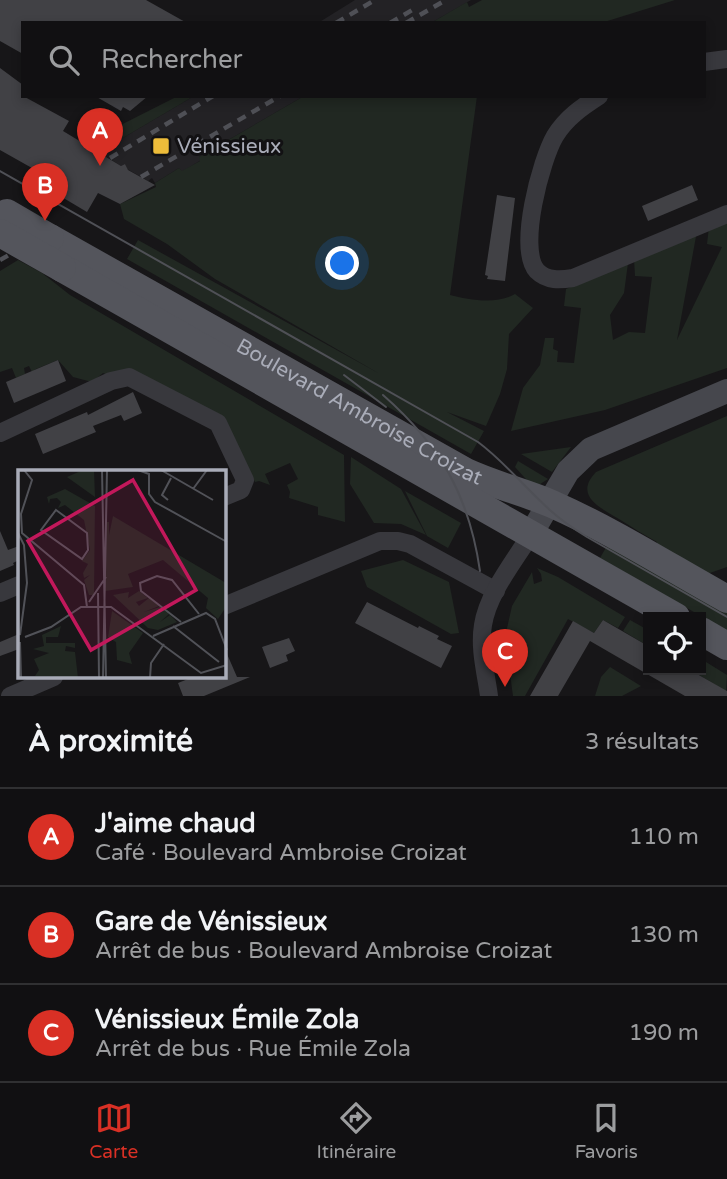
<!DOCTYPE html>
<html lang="fr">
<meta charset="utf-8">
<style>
:root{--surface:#111012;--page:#1e1e20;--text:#f1f3f6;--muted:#9c9d9f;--line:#303032;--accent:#d93025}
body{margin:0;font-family:"Varela Round",sans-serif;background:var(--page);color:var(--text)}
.controls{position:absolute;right:21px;bottom:21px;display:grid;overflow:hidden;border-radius:0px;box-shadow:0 4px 10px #0003}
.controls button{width:63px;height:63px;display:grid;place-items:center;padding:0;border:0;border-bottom:2px solid var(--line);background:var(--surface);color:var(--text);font:35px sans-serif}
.you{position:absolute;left:343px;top:264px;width:24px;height:24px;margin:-18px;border:5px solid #fff;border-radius:50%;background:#1a73e8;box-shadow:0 0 0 10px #1a73e833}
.badge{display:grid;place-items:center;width:46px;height:46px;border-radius:50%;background:var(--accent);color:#fff;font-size:23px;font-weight:700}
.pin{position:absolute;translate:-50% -58px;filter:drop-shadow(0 2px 4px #0008)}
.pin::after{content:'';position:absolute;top:37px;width:24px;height:21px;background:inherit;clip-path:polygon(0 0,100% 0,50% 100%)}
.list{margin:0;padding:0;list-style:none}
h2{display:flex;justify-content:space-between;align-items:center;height:91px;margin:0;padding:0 28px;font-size:30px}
h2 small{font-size:23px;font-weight:400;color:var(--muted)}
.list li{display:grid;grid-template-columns:46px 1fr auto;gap:21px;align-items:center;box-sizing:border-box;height:98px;padding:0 28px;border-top:2px solid var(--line)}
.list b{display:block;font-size:26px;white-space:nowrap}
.list p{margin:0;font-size:23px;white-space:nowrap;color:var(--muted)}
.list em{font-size:23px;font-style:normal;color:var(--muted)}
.icon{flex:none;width:38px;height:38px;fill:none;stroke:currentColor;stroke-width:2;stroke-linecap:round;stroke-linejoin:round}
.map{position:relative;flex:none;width:727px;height:696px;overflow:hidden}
.search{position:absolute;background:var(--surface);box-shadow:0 4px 10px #0003;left:21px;right:21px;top:21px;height:77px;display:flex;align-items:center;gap:18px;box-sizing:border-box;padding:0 24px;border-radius:0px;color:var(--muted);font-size:26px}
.sheet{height:385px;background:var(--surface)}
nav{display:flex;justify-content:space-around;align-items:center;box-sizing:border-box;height:98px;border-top:2px solid var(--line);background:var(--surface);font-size:19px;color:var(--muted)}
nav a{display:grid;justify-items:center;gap:4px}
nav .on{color:var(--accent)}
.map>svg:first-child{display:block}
.built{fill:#232225}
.green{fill:#212822}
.building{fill:#414145}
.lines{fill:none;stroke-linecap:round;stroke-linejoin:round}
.street{stroke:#38383d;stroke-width:18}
.secondary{stroke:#46474d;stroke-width:24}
.primary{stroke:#54555c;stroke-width:28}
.tram{stroke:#4f5056;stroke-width:2}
.rail{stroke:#4f5056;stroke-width:4.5;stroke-dasharray:9 7;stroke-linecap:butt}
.primary-bridge{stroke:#54555c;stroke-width:28}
.poi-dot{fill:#edbc3a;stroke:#121113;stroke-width:2.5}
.labels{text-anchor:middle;stroke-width:6;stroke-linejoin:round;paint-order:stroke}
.poi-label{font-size:21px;fill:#a9acb8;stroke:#121113;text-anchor:start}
.street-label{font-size:21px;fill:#a9acb8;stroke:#121113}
.inset-road{fill:none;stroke:#515258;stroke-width:2}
.view{fill:#c2185b;fill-opacity:0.15;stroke:#c2185b;stroke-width:3.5}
.inset-edge{fill:none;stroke:#a9acb8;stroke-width:3.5}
</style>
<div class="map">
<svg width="727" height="696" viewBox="0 0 727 696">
<rect width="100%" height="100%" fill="#171618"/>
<g class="built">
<path d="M 355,0 L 471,0 L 431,23 L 318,23 Z"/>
<path d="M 194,96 L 304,96 L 199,157 L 201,160 L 182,172 L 179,168 L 155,183 L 152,178 L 148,181 L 127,169 L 125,164 L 121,166 L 99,152 Z"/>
</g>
<g class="green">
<path d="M 482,0 L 675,0 L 601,23 L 431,23 L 467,2 L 469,7 Z"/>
<path d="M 178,96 L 194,96 L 99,152 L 87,145 L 93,139 Z"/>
<path d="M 304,96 L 477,96 L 450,295 C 469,300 497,305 515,294 L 533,308 L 509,334 L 507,369 L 500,394 L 486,426 L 447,412 L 484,431 L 471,454 L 127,259 L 138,240 L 380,374 L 215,279 L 167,244 L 124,219 L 120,204 L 156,187 L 155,183 L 179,168 L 182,171 L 200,161 L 199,157 Z"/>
<path d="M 727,219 L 727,368 L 605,410 L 511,431 L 523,388 L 540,365 L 545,338 L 554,338 L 553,349 L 558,351 L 557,362 L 574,363 L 581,308 L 564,306 L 566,289 L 628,263 L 624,293 L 610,315 L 613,340 L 629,332 L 645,333 L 652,277 L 635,276 L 634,259 L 697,231 L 677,340 L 722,247 L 707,244 L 709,227 Z"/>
<path d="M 18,260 L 42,273 L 70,295 L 344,455 L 345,522 L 318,515 L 318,507 L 289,498 L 290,492 L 287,485 L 298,479 L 290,463 L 265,474 L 270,485 L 259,481 L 255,482 L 226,423 L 103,373 L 92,382 L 73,377 L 58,360 L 36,369 L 32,372 L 29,366 L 24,368 L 25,374 L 16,378 L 12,368 L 0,372 L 0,271 Z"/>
<path d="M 727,416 L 727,567 L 707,574 L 656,545 L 657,542 C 644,535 632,527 619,519 C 601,508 573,496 596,472 Z"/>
<path d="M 571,447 L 552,472 L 521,454 Z"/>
<path d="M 351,457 L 401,489 L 426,535 L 401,524 L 374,523 L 350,484 Z"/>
<path d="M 518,461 L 548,479 L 534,488 L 515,467 Z"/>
<path d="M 405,491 L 461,523 L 448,548 L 427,536 Z"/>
<path d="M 608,544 L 727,612 L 727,631 L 600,558 Z"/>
<path d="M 403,560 L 449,582 L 459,633 L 451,634 L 367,587 L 361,571 Z"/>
<path d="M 537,568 L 558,577 L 625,617 L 618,628 L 603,620 L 594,633 L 568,619 L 525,696 L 513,696 L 505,637 L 512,606 L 532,572 L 534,584 L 542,581 L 541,574 Z"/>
<path d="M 630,620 L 648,630 L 648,646 L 623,631 Z"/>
<path d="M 706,662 L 727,675 L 726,691 L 699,675 Z"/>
<path d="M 610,667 L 641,686 L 622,696 L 595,696 L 601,677 Z"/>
</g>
<g class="building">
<path d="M 0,0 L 146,0 L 187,23 L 23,23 L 23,54 L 0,41 Z"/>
<path d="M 0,68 L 23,85 L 23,96 L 69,121 L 63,131 L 121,166 L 125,164 L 128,170 L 155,185 L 120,204 L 98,193 L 87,212 L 50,190 L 55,181 L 0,150 Z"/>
<path d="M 95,96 L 148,96 L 130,111 L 123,107 L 121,111 Z"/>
<path d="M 692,185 L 698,200 L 648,221 L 642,206 Z"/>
<path d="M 497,195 L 515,198 L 505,281 L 487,279 L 488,276 L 485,275 Z"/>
<path d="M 58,360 L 66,381 L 14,403 L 6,382 Z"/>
<path d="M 133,392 L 142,413 L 124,421 L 121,415 L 93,426 L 96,432 L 43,454 L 35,434 L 87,412 L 88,415 Z"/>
<path d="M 0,531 L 8,550 L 19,546 L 19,560 L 13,563 L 14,565 L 0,571 Z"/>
<path d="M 367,602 L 418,628 L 419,626 L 439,636 L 437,639 L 452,646 L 441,668 L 355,623 Z"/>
<path d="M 603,620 L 648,646 L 648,670 L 690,670 L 727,691 L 727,696 L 685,696 L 590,641 L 558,696 L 530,696 L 573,621 L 594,633 Z"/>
<path d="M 19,634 L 19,649 L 0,656 L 0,642 Z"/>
<path d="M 289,638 L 295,651 L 286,655 L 288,661 L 270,668 L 262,647 Z"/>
<path d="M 224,647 L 237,677 L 250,677 L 204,696 L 183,696 L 178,683 L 193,677 L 224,677 Z"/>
</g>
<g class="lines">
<g class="street">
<path d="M 704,62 L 727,59"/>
<path d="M 599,96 C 582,107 566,118 555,136 C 541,160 517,249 537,271 C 547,281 560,280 573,278 L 727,214"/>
<path d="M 0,433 L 111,381 L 129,377 L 218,423 L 245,480 L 241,490 L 224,497"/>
<path d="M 0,593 L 19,585"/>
<path d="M 224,606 L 380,541 L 398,541 L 410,544 L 496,591"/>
<path d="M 10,696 L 54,677"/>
<path d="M 489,696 C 486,673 479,649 483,625 C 488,593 514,562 531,534"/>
</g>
<path class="secondary" d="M 531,534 L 568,471 L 591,449 L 727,391"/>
<g class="primary">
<path id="s1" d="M 50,238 L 466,472 C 494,485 524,492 552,504 C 613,531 669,567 727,599"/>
<path d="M 62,268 L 676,617"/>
<path d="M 701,631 L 727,646"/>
</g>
<g class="tram">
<path d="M 0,171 L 478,442 C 505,462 525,488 551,511 C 562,521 574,529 587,537 L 727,617"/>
<path d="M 344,375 L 386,407"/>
<path d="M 383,395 C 440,445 469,495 480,571"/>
</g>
<g class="rail">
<path d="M 336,23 L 375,0"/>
<path d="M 390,23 L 414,9"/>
<path d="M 406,23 L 446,0"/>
<path d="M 110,158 L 213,96"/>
<path d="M 141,177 L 280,96"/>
<path d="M 0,260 L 9,255"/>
</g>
<g class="primary-bridge">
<path d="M 7,213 L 50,238"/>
<path d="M 0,233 L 62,268"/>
</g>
</g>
<rect class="poi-dot" x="152" y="137" width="18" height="18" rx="3.5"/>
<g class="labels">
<g class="poi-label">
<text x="177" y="153">Vénissieux</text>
</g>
<g class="street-label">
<text dy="7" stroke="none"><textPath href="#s1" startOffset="355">Boulevard Ambroise Croizat</textPath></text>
</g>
</g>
<g transform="translate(18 470)">
<rect width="208" height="208" fill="#171618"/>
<path d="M 65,0 L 76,0 L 77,27 L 49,7 ZM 47,19 L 77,36 L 76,125 L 71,125 L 66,110 L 72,105 L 66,108 L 65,103 L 70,94 L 64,91 L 72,80 L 66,50 L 47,35 L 40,38 L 43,32 L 39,28 L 32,29 L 31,34 L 29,27 ZM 95,46 L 208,113 L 208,137 L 200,149 L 188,138 L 190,128 L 145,90 L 110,104 L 115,117 L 87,121 L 87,52 L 91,52 L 91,65 ZM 121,121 L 130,128 L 118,132 L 121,136 L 131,128 L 141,136 L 126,142 L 142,137 L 151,144 L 142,152 L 152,145 L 159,152 L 140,160 L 130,158 L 95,125 L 111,122 L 110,128 ZM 94,141 L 125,163 L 111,183 L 114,194 L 99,190 L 98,172 L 90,167 ZM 43,156 L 40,167 L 28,167 L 28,173 L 57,173 L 57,178 L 48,176 L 47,181 L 57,182 L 60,208 L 17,206 L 21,200 L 16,189 L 31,183 L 15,179 L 26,176 L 24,165 Z" fill="#212822"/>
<path class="inset-road" d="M 6,0 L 14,10 L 3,44 L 4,63 L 66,115 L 69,137M 84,0 L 88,208M 120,0 L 131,4 L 131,24 L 137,32 L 209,72M 143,0 L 195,30M 175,19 L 189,0M 150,30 L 144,25 L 153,8M 38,40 L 69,63 L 70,80 L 64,89 L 23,60 ZM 0,63 L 6,75 L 9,113 L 2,165M 80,123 L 81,208M 71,132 L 88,107M 163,152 L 123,121 L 122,113 L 139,106 L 154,110 L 181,144M 155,156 L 201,192M 135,166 L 188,143 L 197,149 L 209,180M 7,167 L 33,157 L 63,137 L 93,137 L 183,203 L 209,195M 2,172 L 3,208M 85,208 L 89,0M 132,208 L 133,193 L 146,174"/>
<path class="view" d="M 115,10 L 178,120 L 73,180 L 10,71 Z"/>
<rect width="208" height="208" class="inset-edge"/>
</g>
</svg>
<div class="controls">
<button><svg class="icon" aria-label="locate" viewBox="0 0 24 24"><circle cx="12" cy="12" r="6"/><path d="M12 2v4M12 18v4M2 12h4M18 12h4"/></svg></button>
</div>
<div class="you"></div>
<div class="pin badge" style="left:100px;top:166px">A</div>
<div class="pin badge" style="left:45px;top:221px">B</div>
<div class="pin badge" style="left:505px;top:687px">C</div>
<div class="search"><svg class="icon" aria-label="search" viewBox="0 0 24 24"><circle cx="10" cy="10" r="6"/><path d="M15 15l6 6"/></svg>Rechercher</div>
</div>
<section class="sheet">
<h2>À proximité<small>3 résultats</small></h2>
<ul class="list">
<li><span class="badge">A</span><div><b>J'aime chaud</b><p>Café · Boulevard Ambroise Croizat</p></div><em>110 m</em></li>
<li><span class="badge">B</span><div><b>Gare de Vénissieux</b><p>Arrêt de bus · Boulevard Ambroise Croizat</p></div><em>130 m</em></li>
<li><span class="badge">C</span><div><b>Vénissieux Émile Zola</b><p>Arrêt de bus · Rue Émile Zola</p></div><em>190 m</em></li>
</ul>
</section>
<nav>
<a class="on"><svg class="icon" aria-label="map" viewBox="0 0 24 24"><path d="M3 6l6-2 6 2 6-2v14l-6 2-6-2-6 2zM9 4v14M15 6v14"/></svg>Carte</a>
<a><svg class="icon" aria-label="directions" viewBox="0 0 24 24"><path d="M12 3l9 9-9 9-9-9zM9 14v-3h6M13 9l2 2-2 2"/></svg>Itinéraire</a>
<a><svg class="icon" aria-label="saved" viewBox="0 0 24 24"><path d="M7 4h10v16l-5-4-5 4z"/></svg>Favoris</a>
</nav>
